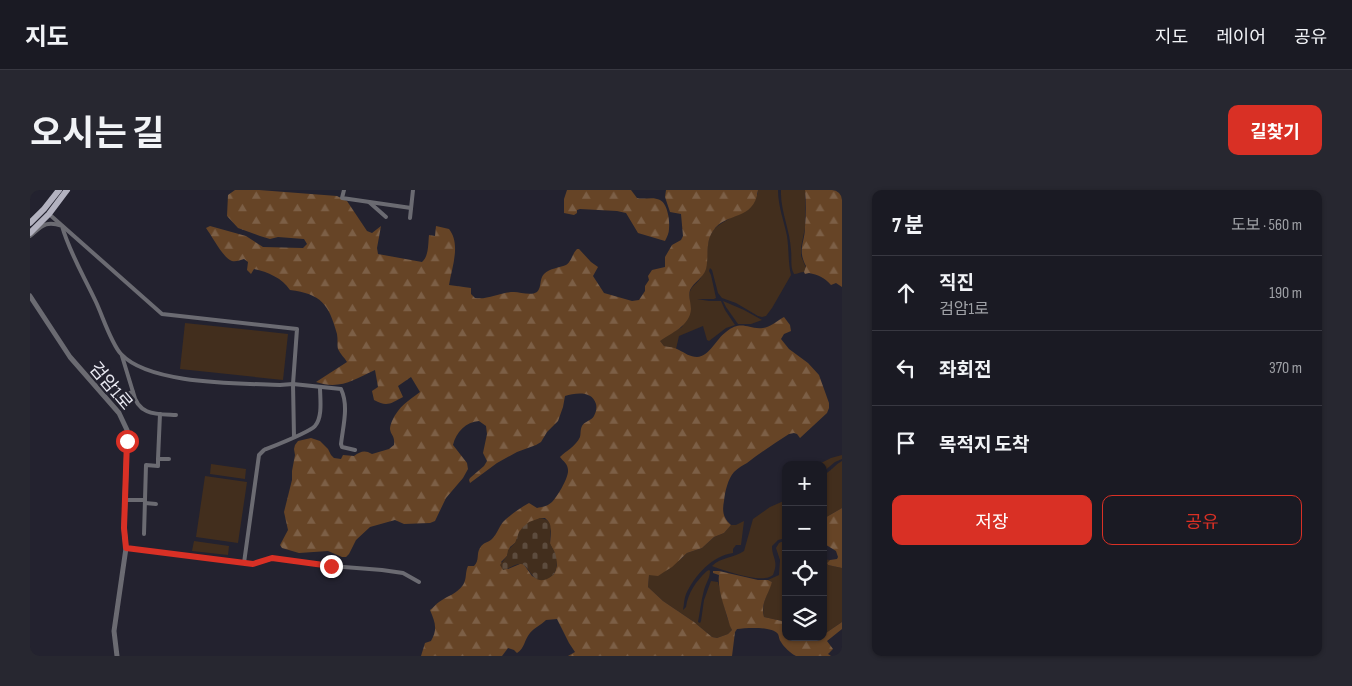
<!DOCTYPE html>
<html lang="ko">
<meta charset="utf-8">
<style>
:root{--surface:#1a1a23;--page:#272730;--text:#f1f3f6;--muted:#9fa1a6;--line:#383841;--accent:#d93025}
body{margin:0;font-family:"Sofia Sans Condensed","Noto Sans KR",sans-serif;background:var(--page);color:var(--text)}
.controls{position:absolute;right:15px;bottom:15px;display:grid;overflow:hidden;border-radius:10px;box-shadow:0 1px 4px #0004}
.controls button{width:45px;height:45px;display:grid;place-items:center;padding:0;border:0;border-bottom:1px solid var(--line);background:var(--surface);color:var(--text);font:25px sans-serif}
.stop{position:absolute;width:15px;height:15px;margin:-11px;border:4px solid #d93025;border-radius:50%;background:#fff}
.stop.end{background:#d93025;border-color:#fff;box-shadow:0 1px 5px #0008}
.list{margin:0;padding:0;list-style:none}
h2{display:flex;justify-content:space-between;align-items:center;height:65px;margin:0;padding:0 20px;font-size:21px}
h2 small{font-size:16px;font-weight:400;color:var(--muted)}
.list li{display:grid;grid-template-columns:32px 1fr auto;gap:15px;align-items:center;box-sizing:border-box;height:75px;padding:0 20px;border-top:1px solid var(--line)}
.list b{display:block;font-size:19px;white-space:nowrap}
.list p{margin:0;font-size:16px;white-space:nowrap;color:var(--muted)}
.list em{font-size:16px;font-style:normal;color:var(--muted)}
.actions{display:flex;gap:10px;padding:15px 20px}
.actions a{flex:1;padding:11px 0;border:1px solid var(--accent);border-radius:10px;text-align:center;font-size:18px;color:var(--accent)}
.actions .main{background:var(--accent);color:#fff}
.icon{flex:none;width:28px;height:28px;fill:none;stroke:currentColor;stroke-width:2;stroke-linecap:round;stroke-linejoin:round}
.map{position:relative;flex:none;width:812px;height:466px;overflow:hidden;border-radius:10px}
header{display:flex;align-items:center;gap:30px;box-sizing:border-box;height:70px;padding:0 25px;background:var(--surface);border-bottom:1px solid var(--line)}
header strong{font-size:24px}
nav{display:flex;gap:28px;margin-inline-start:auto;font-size:18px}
.intro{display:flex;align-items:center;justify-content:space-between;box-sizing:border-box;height:120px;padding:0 30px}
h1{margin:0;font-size:35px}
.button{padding:12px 22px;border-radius:10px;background:var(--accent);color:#fff;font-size:18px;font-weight:700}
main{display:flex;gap:30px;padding:0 30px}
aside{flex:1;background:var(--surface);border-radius:10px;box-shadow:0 1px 4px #0004}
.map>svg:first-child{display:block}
.green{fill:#422e1d}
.forest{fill:url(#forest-firs);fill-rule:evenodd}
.cemetery{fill:url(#cemetery-stones)}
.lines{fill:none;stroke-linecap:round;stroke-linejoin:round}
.minor{stroke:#6b6b72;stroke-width:4}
.tertiary{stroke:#6b6b72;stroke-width:5}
.primary{stroke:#b3b2c0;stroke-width:6}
.route{stroke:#d93025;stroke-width:6}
.labels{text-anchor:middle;stroke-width:4.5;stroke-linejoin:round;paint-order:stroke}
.street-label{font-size:18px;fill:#e9e9f2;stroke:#23222f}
</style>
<header>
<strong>지도</strong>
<nav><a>지도</a><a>레이어</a><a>공유</a></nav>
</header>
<div class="intro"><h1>오시는 길</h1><a class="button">길찾기</a></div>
<main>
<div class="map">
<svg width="812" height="466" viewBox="0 0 812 466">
<defs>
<pattern id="forest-firs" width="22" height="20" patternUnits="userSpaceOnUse" patternTransform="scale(1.25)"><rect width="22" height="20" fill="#664426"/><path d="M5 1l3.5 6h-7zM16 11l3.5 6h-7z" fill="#7c5f46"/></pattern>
<pattern id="cemetery-stones" width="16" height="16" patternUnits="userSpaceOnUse" patternTransform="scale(1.25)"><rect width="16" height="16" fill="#422e1d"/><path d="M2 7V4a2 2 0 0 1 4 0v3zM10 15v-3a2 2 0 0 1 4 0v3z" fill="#5d4c3e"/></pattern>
</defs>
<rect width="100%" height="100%" fill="#23222f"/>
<g class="green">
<path d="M 728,0 L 748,0 C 748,16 754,31 757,46 C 759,59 758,73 761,85 L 742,118 L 736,126 L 732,127 L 728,126 L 706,113 L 692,108 L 688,103 L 682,80 L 680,78 L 679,81 L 681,85 L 686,108 L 684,109 L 667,109 L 679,111 L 691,111 L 695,120 L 705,135 L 696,138 L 679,151 L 677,150 L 673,136 L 649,146 L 646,159 L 634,156 L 629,150 L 652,137 L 661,118 C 655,93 667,99 673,83 C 678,72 676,60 679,49 C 684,35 691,35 701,27 C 710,19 719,12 728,4 Z"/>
<path d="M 751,0 L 775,0 L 775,38 L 771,57 L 771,66 L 776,78 L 774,82 C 770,82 768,84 764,84 C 760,77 762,69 761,60 C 760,40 750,20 751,0 Z"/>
<path d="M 693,111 L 714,120 L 732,130 L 721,134 L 708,134 L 696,117 Z"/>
<path d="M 155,133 L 258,144 L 253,190 L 150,179 Z"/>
<path d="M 812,265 L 812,269 L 805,272 L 793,282 L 793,275 L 787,275 L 801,268 Z"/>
<path d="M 812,271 L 812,318 L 793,329 L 793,285 C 801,282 804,275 812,271 Z"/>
<path d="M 181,274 L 216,279 L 215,289 L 180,284 Z"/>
<path d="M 175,286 L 217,292 L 208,353 L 166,347 Z"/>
<path d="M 756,310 L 756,348 L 748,350 L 742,356 C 742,369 749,370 743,385 C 741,386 738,388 735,388 C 723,390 694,381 682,376 C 691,367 704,368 714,361 L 723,329 L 740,317 Z"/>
<path d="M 714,331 L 711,355 L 706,355 L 703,359 L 703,363 C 682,366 665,385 656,404 C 654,409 654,415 653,420 L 656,417 C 658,403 666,391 677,381 L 679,380 L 680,381 C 680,388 676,393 674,400 C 671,411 670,422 668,432 L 670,433 L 671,431 L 674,410 L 681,391 L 688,392 L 697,427 L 702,440 L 698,444 L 687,448 L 682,447 L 664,432 L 633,411 L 618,397 L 619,385 L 652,368 L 657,363 L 672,358 L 684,347 L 694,343 L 701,335 L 706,335 Z"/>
<path d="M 164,351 L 199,356 L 198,365 L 162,361 Z"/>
<path d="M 751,352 L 756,352 L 756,429 L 752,431 L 734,427 C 731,415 737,403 742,392 L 738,390 L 749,385 L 750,370 L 746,358 L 749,353 Z"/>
<path d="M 793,369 L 800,370 L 797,373 L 798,375 L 812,378 L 812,432 L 793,445 Z"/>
</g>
<g class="forest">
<path d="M 205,0 L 229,0 L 307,6 L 317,11 L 337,41 L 342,43 L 351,36 L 347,58 L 348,64 L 392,72 C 399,66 398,54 399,45 L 405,46 L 406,36 L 419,39 C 431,54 422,77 419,95 L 441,98 L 441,104 L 445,108 C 458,110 470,102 484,102 C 490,102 501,106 507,102 C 512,97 509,89 514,84 C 520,78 529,78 536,75 C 542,71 542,64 547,59 L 549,59 L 561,72 L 568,77 L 563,86 L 574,103 L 602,111 L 609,110 L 615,101 L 615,96 L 619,90 L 618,86 L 622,80 L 635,77 L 635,67 L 642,55 L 651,50 L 653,46 L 651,24 L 640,22 L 635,7 L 636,0 L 728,0 C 724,32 696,21 683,41 C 675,52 679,67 676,79 C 673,88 664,92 660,100 C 658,107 661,113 661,119 C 660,136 641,143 630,151 L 634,156 C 639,157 644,157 649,160 C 655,163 660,167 667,167 C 680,166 686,149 696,142 C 712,129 718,140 733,138 C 740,137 747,131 754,127 L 760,135 L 761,141 L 754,144 L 751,149 L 759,159 L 778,173 L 789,185 L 799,213 L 799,218 L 797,223 L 770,248 L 767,244 L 764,243 L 759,244 C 745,253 731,262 717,273 C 713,275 708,278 704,282 C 698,289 695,301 694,311 C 692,321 693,328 701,335 L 694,343 L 684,347 L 672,358 L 657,363 L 642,377 L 634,382 L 628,386 L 619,385 L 618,397 L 633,411 L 664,432 L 682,447 L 687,448 L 698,444 L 702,440 L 700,436 C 696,421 687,400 689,385 L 683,383 L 683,381 L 689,381 L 728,390 L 738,390 L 742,392 C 739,404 730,413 734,427 L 752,431 L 756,429 L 756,447 L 793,447 L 793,445 L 812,432 L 812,439 L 797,451 L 803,459 L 798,464 L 801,466 L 766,466 C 760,463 754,457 751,452 C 749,450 749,446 748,444 C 742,436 716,438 707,439 L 705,442 L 702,466 L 538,466 L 545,462 L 539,453 L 527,429 L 516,430 C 511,435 504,438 500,443 C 494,450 495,458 487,463 L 484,460 L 478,458 L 472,466 L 391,466 L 395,453 L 401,451 C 408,439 405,432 400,420 C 403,418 406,414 409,412 C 417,406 427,404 433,395 C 437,389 435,382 438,376 L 444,376 C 450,370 446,364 450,358 C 453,352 458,353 462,349 C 467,344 469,337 473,332 C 480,325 490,318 499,313 L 507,318 C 512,317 518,316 522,312 C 527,307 539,287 538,280 C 538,274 533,271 530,267 C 536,261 546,256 550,247 C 551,244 550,240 552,236 C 555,231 561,231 564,226 C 566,222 567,218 566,214 C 562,200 545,203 535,206 L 533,217 L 528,231 L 517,242 L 511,252 L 506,255 L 487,262 L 467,273 L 440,293 L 439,290 L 440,288 L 454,276 L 457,271 L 453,263 L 457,244 L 456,236 L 449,231 C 436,232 426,242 423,255 L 437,273 L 438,279 L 433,288 L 416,308 L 405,331 L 400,333 L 374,334 L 365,330 L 340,337 L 326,350 L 319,364 L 316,367 L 312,367 L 298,361 L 269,363 L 252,358 L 250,355 L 258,340 L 254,322 L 262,290 L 262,281 L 265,265 L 264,259 L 265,255 L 268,251 L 281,248 L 290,251 L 298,259 L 301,265 L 304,268 L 311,269 L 313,265 L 324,266 C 331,261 335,260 342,264 L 359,259 L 364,255 C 365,245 361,246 360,239 C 360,236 361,234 362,231 C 369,216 378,211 390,202 L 381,187 L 368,196 L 373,207 C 360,214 357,217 344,210 L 342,201 L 348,197 L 345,180 C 323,190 310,200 286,192 L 317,172 C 315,168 310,164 308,159 C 307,155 308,149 307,144 C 299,114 291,104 260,100 C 252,88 238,82 224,79 L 221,84 L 217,80 L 218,72 L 214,69 C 210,70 206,72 202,71 C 193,68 182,46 176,38 L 180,36 L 216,46 L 233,57 L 273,58 L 277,54 L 274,49 L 248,47 L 240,49 L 230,46 L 208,38 L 197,26 L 198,5 ZM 510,328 L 515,328 L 518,331 L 521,341 L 520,354 L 524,362 L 527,375 L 525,382 L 523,385 L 515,389 L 506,388 L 502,386 L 495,376 L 493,374 L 490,374 L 478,379 L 471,372 L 477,366 L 480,357 L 485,353 Z"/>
<path d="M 537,0 L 601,0 L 607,8 C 614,10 623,6 630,10 C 638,14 640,32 639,39 C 639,43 637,47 635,51 L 608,43 L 596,23 L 587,21 L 550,19 L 547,20 L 547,23 L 544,25 L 534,23 L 534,9 Z"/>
<path d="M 775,0 L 812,0 L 812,97 L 806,93 L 801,95 C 794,87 788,85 779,83 L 775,84 L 774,82 L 776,76 C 767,59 775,53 775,37 C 776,24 776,12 775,0 Z"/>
<path d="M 812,318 L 812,378 L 798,375 L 797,373 L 800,370 L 807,369 L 808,367 L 806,361 L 793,353 L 793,329 Z"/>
</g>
<path class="cemetery" d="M 510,328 C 526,330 519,342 520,353 C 521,356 524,360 525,363 C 528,372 528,383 519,388 C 502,397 500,375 491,374 C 485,373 479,379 473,380 L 470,375 L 477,366 L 478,360 L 485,353 L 489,342 L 493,337 L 499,332 Z"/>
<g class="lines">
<g class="minor">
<path d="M 314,0 L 312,8 L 381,18"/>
<path d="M 339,12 L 356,27"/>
<path d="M 19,24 L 132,124 L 267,139 L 263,194 L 264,247"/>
<path d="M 380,28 L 383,0"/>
<path d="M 0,46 C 12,36 16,30 32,36 C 40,64 54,86 66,112 C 73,127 81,153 91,164 C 120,195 210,193 250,195 L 263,194 L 311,199 C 319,216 313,236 311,254 L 312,257 L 325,260"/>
<path d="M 103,202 C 108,226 127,224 146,225"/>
<path d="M 84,208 L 103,202 L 92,166"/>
<path d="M 130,224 L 128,269 L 139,269"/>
<path d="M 95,310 L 115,310"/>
<path d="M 115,313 L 126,314"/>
<path d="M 114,344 L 116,275 L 128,276 L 128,269"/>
<path d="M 96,358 L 223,374 L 243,368 L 301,376 L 352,380 L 373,383 L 389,392"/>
<path d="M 214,373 L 229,265 L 234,260 C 244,256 280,242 285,236 C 293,227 290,208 290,197"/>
</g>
<path class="tertiary" d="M 0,106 L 40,167 L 89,223 L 97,240 L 97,251 L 94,338 L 96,358 L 84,441 L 87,466"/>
<g class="primary">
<path d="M 0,33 L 14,19 L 29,0"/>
<path d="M 0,43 L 19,24 L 37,0"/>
</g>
</g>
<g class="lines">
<path class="route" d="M 97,251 L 94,338 L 96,358 L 223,374 L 242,368 L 301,376"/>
</g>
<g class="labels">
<g class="street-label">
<text transform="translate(81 196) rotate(50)" y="6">검암1로</text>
</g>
</g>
</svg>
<div class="controls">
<button>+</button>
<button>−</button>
<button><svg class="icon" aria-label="locate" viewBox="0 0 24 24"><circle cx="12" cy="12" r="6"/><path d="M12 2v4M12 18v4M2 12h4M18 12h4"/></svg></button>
<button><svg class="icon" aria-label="layers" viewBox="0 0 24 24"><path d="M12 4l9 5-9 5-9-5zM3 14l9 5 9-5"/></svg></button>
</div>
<div class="stop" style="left:97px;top:251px"></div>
<div class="stop end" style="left:301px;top:376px"></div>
</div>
<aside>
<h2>7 분<small>도보 · 560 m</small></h2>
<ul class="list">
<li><svg class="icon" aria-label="ahead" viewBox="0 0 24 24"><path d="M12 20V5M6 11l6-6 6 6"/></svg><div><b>직진</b><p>검암1로</p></div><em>190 m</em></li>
<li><svg class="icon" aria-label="left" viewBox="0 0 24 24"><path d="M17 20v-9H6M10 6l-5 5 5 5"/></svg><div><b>좌회전</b></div><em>370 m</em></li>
<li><svg class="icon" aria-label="arrive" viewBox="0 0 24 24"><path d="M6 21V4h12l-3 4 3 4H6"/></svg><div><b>목적지 도착</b></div></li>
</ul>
<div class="actions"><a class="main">저장</a><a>공유</a></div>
</aside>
</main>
